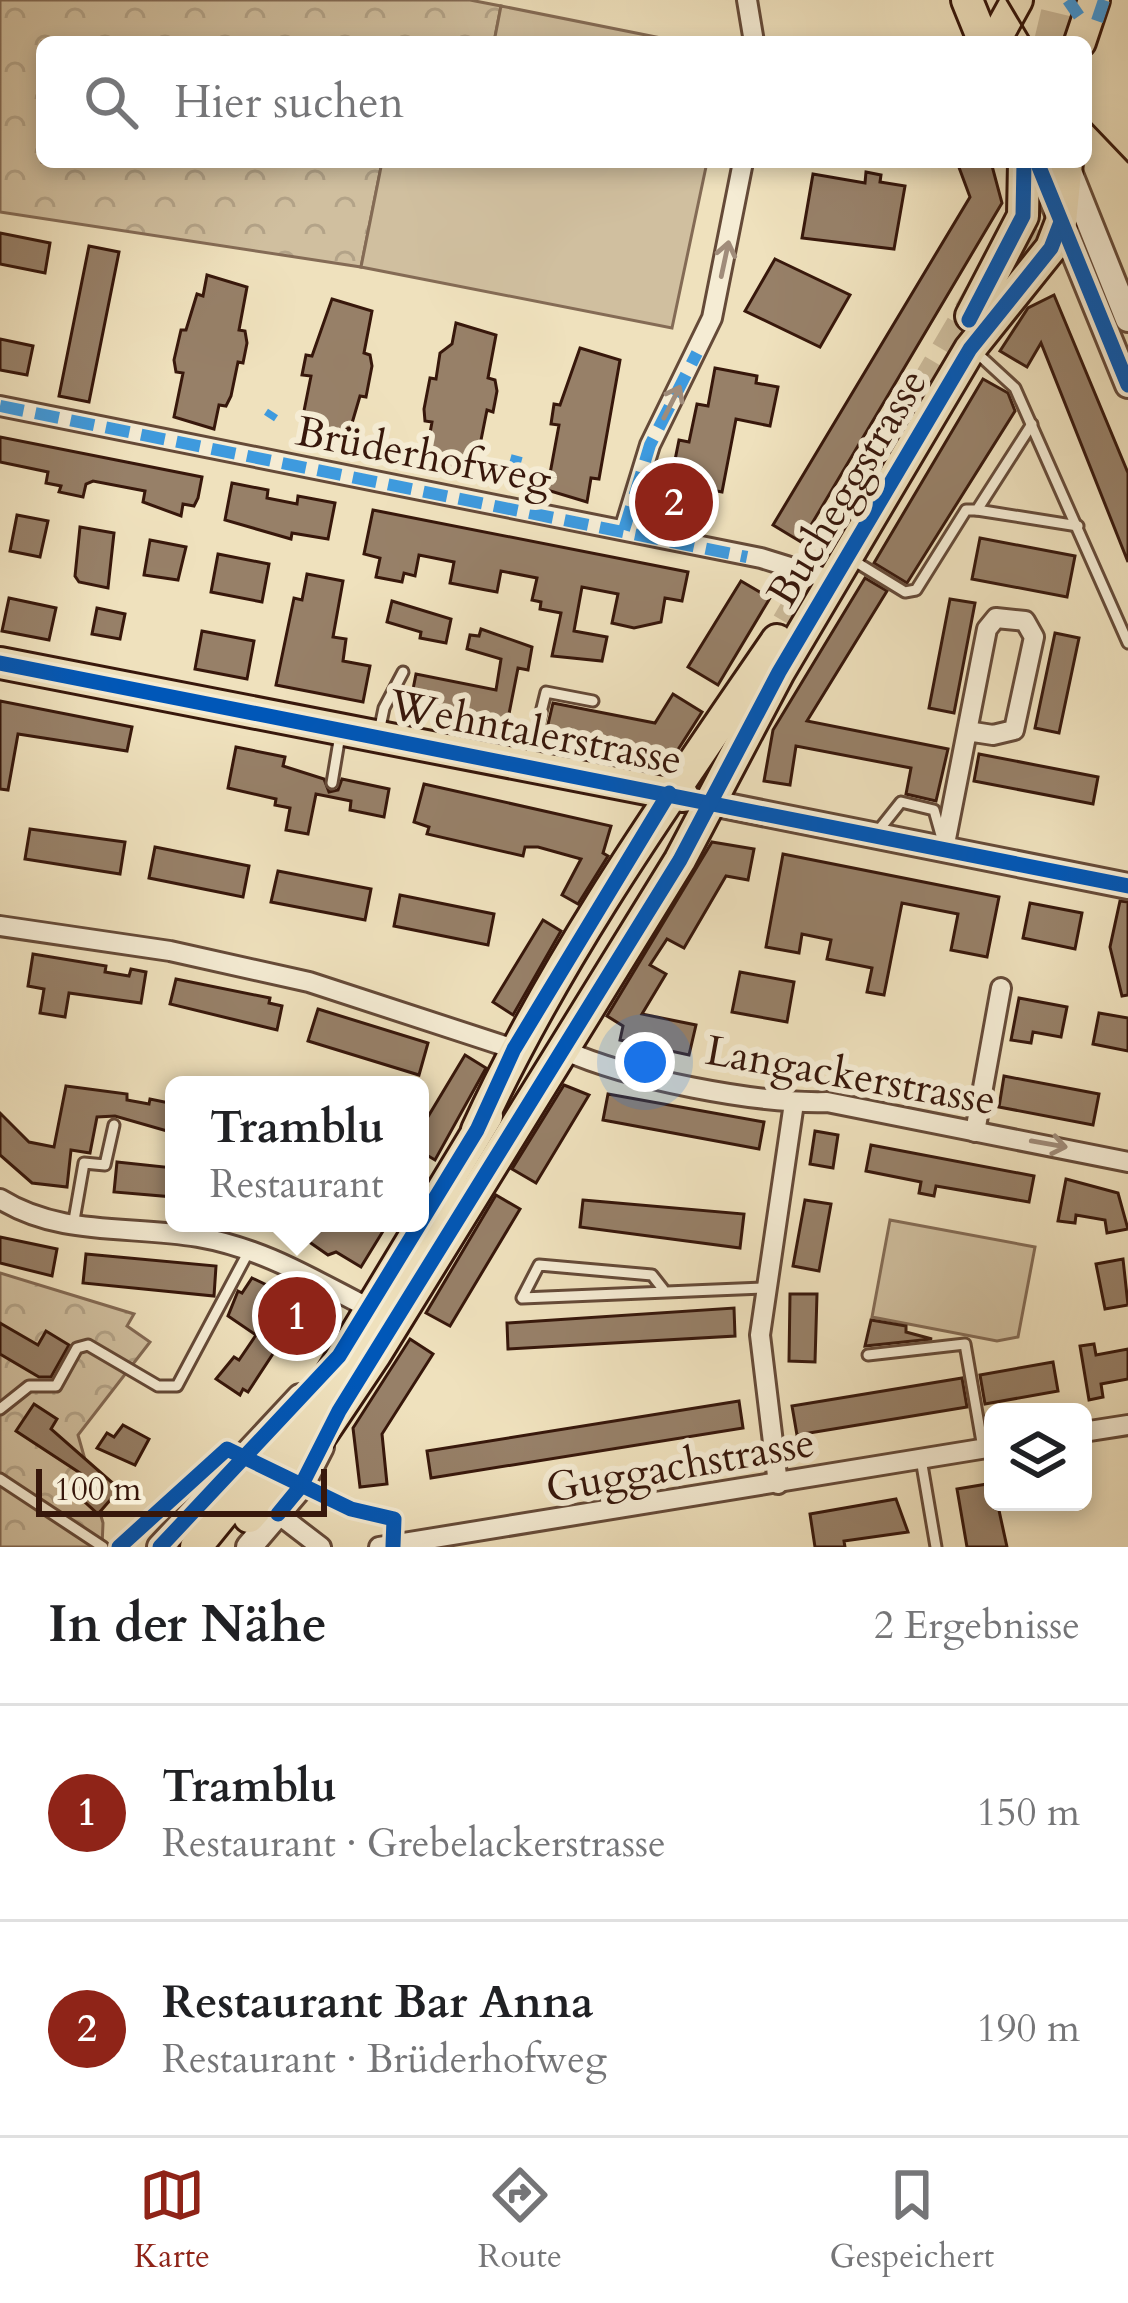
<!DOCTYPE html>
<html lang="de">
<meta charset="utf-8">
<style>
:root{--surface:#fff;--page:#f2f2f2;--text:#202124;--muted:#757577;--line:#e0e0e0;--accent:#8f2418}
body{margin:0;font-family:Cardo,serif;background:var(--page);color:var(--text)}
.controls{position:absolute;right:36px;bottom:36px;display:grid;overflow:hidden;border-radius:18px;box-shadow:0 6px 18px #0003}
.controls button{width:108px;height:108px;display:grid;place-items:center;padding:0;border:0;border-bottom:3px solid var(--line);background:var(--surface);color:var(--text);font:60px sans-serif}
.scale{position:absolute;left:36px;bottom:30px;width:291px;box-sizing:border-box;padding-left:12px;border:6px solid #37170b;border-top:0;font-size:33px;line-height:42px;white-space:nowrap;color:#37170b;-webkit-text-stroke:9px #f5ecd4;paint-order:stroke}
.you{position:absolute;left:645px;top:1062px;width:42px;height:42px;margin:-30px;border:9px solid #fff;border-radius:50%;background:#1a73e8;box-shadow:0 0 0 18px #1a73e833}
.badge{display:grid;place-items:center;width:78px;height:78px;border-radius:50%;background:var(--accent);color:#fff;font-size:39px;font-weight:700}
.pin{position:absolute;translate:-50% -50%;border:6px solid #fff;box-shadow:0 3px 12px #0006}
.popup{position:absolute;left:165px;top:1076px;width:264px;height:156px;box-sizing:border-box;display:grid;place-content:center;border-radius:18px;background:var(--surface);filter:drop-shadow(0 3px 9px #0005);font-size:39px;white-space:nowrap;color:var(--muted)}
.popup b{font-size:45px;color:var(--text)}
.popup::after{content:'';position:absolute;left:50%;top:100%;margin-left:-24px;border:24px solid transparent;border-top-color:var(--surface)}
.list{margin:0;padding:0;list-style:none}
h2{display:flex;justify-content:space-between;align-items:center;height:156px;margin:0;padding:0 48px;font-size:51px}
h2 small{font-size:39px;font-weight:400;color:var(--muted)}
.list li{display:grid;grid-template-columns:78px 1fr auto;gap:36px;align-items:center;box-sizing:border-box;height:216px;padding:0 48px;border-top:3px solid var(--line)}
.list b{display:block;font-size:45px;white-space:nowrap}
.list p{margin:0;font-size:39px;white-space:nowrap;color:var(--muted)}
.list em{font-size:39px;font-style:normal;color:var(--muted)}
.icon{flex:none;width:66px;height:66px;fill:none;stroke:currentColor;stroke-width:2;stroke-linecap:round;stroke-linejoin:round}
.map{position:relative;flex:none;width:1128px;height:1547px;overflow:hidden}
.search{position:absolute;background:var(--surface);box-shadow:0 6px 18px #0003;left:36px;right:36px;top:36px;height:132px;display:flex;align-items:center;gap:30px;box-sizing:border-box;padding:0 42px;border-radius:18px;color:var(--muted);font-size:45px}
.sheet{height:588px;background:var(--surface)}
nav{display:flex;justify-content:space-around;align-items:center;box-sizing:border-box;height:168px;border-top:3px solid var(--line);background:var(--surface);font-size:33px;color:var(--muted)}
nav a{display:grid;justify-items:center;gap:6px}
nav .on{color:var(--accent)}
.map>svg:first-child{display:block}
.park{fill:url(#park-crowns);stroke:#846b55;stroke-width:3}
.garden{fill:#d0bf9f;stroke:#846b55;stroke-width:3}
.building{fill:#978068;stroke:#37170b;stroke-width:3}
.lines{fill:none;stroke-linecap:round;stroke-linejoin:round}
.primary-tunnel{stroke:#cab999;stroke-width:30;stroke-dasharray:30 15;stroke-linecap:butt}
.service-casing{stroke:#654a38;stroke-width:15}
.minor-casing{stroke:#654a38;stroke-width:24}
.tertiary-casing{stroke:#654a38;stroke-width:30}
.primary-casing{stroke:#37170b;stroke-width:36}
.service{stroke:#f5ecd4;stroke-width:9}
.minor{stroke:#f5ecd4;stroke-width:18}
.tertiary{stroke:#f5ecd4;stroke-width:24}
.primary{stroke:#efe1bd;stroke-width:30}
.tram{stroke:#37170b;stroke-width:3}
.quiet{stroke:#3e9ade;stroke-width:12;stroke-dasharray:24 12;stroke-linecap:butt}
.cycleway-casing{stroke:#f5ecd4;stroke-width:22}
.cycleway{stroke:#0057b8;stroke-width:15}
.oneway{stroke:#a08c7a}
.labels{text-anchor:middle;stroke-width:12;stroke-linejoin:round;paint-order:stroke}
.street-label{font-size:42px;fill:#37170b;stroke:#f5ecd4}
</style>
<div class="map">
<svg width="1128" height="1547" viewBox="0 0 1128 1547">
<defs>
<pattern id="park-crowns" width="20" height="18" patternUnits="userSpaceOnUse" patternTransform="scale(3)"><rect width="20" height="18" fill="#d0bf9f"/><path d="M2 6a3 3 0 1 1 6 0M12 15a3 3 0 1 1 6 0" fill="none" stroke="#b3a388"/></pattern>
</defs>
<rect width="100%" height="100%" fill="#efe1bd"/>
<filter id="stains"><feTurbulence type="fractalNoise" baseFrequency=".00167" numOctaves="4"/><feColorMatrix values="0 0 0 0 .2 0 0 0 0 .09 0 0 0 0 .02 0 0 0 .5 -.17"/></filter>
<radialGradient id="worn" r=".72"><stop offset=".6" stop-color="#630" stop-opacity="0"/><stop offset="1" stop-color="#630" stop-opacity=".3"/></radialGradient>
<g class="park">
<path d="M 0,0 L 470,0 L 501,6 L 494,42 L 42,42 L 42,162 L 382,162 L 361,267 L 0,212 Z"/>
<path d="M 0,1273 L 134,1314 L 127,1326 L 150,1342 L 78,1435 L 103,1523 L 102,1547 L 0,1547 Z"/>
</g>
<g class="garden">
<path d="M 501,6 L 681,42 L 494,42 Z"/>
<path d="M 382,162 L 707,162 L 672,328 L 361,267 Z"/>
<path d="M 890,1220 L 1035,1247 L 1018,1337 L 997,1341 L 872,1317 Z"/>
</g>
<g class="building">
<path d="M 957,162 L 991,162 L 1002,203 L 801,542 L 773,525 L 970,197 Z"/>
<path d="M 866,172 L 881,175 L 880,182 L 905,186 L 894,249 L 802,238 L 813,174 L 865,183 Z"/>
<path d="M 0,233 L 50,243 L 45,273 L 0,264 Z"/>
<path d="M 89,246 L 119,252 L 89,402 L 59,396 Z"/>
<path d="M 775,259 L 850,295 L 820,347 L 745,311 Z"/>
<path d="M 207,275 L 247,287 L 239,330 L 245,331 L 247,343 L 243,363 L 238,362 L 231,396 L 226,406 L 219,405 L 214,429 L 174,417 L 183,373 L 176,372 L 174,360 L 181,330 L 186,330 L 197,294 L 203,296 Z"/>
<path d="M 1054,295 L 1128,473 L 1128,562 L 1041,343 L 1027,367 L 1000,351 L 1028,308 Z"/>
<path d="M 332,299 L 372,311 L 364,353 L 370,355 L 372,366 L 366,397 L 360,396 L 350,430 L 343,429 L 338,453 L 298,441 L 311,376 L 302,375 L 306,355 L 312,356 Z"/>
<path d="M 456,323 L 496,335 L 488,378 L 495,380 L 497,391 L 493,412 L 487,410 L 480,445 L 475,455 L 468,454 L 464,477 L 424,466 L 432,422 L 425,421 L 424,409 L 430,378 L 436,379 L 440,353 L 452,344 Z"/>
<path d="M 0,339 L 33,346 L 27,375 L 0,370 Z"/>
<path d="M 580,348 L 620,360 L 599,479 L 591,478 L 587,502 L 547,490 L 559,425 L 551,424 L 554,404 L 560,405 Z"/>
<path d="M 715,368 L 757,376 L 756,383 L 778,387 L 770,426 L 736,419 L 722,492 L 712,490 L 708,512 L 700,511 L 698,521 L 664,515 L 679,440 L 689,442 L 697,404 L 708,406 Z"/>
<path d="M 983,379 L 1008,393 L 1015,411 L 907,583 L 874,563 Z"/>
<path d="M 0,437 L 202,477 L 198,498 L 194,506 L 183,504 L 181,516 L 143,502 L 145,491 L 93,481 L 86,484 L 83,497 L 59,492 L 61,486 L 46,483 L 48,472 L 0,462 Z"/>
<path d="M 232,483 L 268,490 L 267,498 L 297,504 L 298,496 L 335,503 L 328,539 L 292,533 L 291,539 L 225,520 Z"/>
<path d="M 373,510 L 688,572 L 682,601 L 665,598 L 661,622 L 634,628 L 612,623 L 618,594 L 582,587 L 574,631 L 607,637 L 602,661 L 552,656 L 561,613 L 540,609 L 541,602 L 532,600 L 537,578 L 501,571 L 497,592 L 486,590 L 450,583 L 454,562 L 419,555 L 415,576 L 404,573 L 402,582 L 376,577 L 380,558 L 364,554 Z"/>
<path d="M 17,515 L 48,521 L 40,557 L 10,551 Z"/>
<path d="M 80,527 L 114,533 L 108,588 L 79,582 L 75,576 Z"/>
<path d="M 980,538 L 1075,556 L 1067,597 L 972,579 Z"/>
<path d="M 150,540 L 186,547 L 178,580 L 144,575 Z"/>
<path d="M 218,554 L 269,564 L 262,602 L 211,592 Z"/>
<path d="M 307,574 L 343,581 L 333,637 L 346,639 L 343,661 L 370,666 L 363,702 L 276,685 L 294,598 L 302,600 Z"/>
<path d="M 865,578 L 887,591 L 807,721 L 948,749 L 936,801 L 906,794 L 911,768 L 796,746 L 790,785 L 764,781 L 773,730 Z"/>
<path d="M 741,581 L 770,598 L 718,685 L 688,667 Z"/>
<path d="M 9,598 L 56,608 L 49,640 L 2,631 Z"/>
<path d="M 950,599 L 975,603 L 954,713 L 929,708 Z"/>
<path d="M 392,601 L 451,619 L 446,643 L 420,638 L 421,632 L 387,622 Z"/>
<path d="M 97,608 L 125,614 L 120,639 L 92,634 Z"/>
<path d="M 481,629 L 532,647 L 528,670 L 518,668 L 507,724 L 409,710 L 416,674 L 496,690 L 501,659 L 467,649 L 470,635 L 479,636 Z"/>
<path d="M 202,631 L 254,641 L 247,679 L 195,669 Z"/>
<path d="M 1055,633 L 1079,638 L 1059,733 L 1035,728 Z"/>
<path d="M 673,694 L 702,712 L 670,762 L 545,737 L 553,703 L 655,723 Z"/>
<path d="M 0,701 L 132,727 L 127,751 L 18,734 L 8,790 L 0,789 Z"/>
<path d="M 236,747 L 285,757 L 283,766 L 324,779 L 329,792 L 338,790 L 342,779 L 389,789 L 384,817 L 350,810 L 351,801 L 316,794 L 308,834 L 286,830 L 290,808 L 275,805 L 276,799 L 228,788 Z"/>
<path d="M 979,754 L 1098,777 L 1093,804 L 974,781 Z"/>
<path d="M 424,784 L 611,826 L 603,853 L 608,856 L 578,904 L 562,895 L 581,859 L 538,847 L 525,847 L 523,856 L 427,834 L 429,827 L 414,822 Z"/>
<path d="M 30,829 L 125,842 L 120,874 L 25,859 Z"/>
<path d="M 712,842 L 754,849 L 748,880 L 726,876 L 684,948 L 667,939 L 650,965 L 666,974 L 642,1014 L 696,1025 L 689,1055 L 620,1040 L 623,1026 L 607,1016 Z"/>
<path d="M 155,847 L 249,866 L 243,897 L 149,878 Z"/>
<path d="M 783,854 L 999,897 L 987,957 L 951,950 L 958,914 L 902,903 L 884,995 L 867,992 L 872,968 L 827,959 L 831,940 L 802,934 L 799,953 L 766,947 Z"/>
<path d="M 278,871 L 371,889 L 365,920 L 271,902 Z"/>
<path d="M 400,895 L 494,914 L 488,945 L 394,926 Z"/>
<path d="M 1120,901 L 1128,902 L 1128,995 L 1122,996 L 1110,947 Z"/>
<path d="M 1030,903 L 1082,913 L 1075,949 L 1023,938 Z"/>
<path d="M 543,920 L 561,931 L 513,1015 L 493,1002 Z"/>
<path d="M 33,954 L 106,966 L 105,972 L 129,976 L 131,969 L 146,972 L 141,1003 L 69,993 L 65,1017 L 40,1013 L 44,989 L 28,986 Z"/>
<path d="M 740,972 L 794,982 L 787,1022 L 732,1012 Z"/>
<path d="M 176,979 L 270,998 L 269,1003 L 282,1006 L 277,1030 L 170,1004 Z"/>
<path d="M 1019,998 L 1067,1007 L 1061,1037 L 1033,1032 L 1031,1043 L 1011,1040 Z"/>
<path d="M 318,1009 L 428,1043 L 419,1075 L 308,1041 Z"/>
<path d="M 1099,1013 L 1128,1018 L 1128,1051 L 1093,1044 Z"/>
<path d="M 465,1055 L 486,1068 L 435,1160 L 420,1151 L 420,1130 Z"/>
<path d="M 1004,1076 L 1099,1094 L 1093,1125 L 999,1107 Z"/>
<path d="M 564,1085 L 589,1095 L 536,1183 L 512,1169 Z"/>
<path d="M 66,1086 L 127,1094 L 127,1100 L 149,1104 L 150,1099 L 174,1104 L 174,1133 L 115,1116 L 97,1117 L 90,1153 L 71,1150 L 67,1187 L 32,1183 L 0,1155 L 0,1113 L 29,1142 L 54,1147 Z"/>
<path d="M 608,1094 L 764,1122 L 759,1149 L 603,1120 Z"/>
<path d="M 815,1131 L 838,1135 L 833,1168 L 810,1164 Z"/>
<path d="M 871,1145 L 1034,1176 L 1029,1202 L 936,1186 L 934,1196 L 919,1193 L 921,1182 L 866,1171 Z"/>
<path d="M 117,1162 L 174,1168 L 174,1197 L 114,1192 Z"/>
<path d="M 1066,1179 L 1118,1193 L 1128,1229 L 1107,1233 L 1105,1220 L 1076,1215 L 1075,1223 L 1058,1221 Z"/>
<path d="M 496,1195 L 520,1209 L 450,1326 L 426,1313 Z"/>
<path d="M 583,1200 L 744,1214 L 740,1248 L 580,1227 Z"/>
<path d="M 805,1200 L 831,1204 L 819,1271 L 793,1266 Z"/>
<path d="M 282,1223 L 388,1223 L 361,1267 L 336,1252 L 328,1255 Z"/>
<path d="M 0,1237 L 57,1249 L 52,1276 L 0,1263 Z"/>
<path d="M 86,1254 L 216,1266 L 214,1296 L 83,1283 Z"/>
<path d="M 1123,1259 L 1128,1305 L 1105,1309 L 1096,1264 Z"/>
<path d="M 252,1278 L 294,1298 L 299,1314 L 248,1392 L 243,1389 L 240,1395 L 216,1379 L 234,1357 L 239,1360 L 256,1335 L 228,1316 L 238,1291 L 242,1293 Z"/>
<path d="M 790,1294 L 817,1294 L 815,1362 L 789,1361 Z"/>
<path d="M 734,1308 L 735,1336 L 508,1349 L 507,1323 Z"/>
<path d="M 871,1320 L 906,1326 L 906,1332 L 932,1339 L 865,1346 Z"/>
<path d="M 0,1323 L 38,1345 L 46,1331 L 69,1345 L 51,1377 L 39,1377 L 0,1354 Z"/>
<path d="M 410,1339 L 433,1354 L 382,1434 L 387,1484 L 360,1487 L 353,1428 Z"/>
<path d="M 1094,1344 L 1096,1355 L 1128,1349 L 1128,1379 L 1101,1384 L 1103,1397 L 1089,1400 L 1080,1346 Z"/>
<path d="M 1053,1362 L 1058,1391 L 985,1404 L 980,1375 Z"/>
<path d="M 962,1378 L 967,1407 L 797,1435 L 792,1406 Z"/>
<path d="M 739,1401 L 743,1428 L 431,1478 L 427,1451 Z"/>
<path d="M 34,1404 L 57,1419 L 51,1429 L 116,1486 L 118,1491 L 98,1514 L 76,1494 L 83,1483 L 80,1473 L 16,1431 Z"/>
<path d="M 123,1425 L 149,1439 L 135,1465 L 97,1448 L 107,1433 L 114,1437 Z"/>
<path d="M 993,1483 L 1007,1547 L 967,1547 L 957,1489 Z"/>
<path d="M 896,1499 L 908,1532 L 844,1541 L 845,1547 L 815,1547 L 810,1514 Z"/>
</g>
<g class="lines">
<g class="primary-tunnel">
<path d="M 1049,42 L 1059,0"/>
<path d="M 1003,296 L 1038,214 L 1051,162"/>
<path d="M 764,662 L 979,294"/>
</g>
<defs>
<g id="service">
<path d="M 977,353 L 1015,388 L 1128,643"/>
<path d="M 977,510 L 1078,526"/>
<path d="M 851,559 L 905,592 L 916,590 L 966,510 L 977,510 L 1032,424"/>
<path d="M 379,732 L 384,708 L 403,672"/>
<path d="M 529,761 L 546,692 L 593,701"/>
<path d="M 332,783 L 340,735"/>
<path d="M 878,831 L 901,802 L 934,810 L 941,835"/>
<path d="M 73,1226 L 84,1163 L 105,1165 L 114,1125"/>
<path d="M 663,1289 L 652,1275 L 539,1265 L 522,1298 L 763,1288"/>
<path d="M 868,1355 L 965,1344 L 983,1448"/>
<path d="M 0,1409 L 29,1386 L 56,1386 L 77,1348 L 88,1345 L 158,1386 L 177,1386 L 250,1249"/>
<path d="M 921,1459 L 936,1547"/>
<path d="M 0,1479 L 103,1547"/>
</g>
<g id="minor">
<path d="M 747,0 L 754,42"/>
<path d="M 0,406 L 761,558 L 832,580"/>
<path d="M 624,530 L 650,445 L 712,318 L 743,162"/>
<path d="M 944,849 L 987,629 L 996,618 L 1025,621 L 1034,637 L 1014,730 L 993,735 L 967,731"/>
<path d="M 0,926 L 170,951 L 309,982 L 514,1049"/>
<path d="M 564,1050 C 628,1079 757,1104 827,1102 L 1128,1162"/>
<path d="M 975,1132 L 1001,988"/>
<path d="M 0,1199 C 61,1237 130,1225 198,1237 C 262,1248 312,1279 369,1308"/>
<path d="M 1083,1432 L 1128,1425"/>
<path d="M 778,1484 L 760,1335 L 794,1103"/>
<path d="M 278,1514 L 321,1547"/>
<path d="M 379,1547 L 993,1447"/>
</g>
<g id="tertiary">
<path d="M 1037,162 L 1128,385"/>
<path d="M 1068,169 L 1128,319"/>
<path d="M 712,803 L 1128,886"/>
<path d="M 160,1547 L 300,1397"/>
<path d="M 249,1547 L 301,1486 L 321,1447"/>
</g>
<g id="primary">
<path d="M 967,0 L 984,42"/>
<path d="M 994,42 L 1017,0"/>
<path d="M 1080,42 L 1094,0"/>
<path d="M 971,316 L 1023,216 L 1024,162"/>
<path d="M 0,663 L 683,796"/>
<path d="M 477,1130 C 557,955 669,798 777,640"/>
<path d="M 249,1517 L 320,1437 L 375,1355 L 680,860 L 779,672 L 970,349 L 1051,248 L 1061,222 L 1067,162"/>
<path d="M 196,1547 L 317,1398 L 487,1116"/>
</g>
</defs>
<use href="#service" class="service-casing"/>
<use href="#minor" class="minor-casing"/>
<use href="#tertiary" class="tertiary-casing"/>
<use href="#primary" class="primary-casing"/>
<use href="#service" class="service"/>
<use href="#minor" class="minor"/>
<use href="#tertiary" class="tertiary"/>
<use href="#primary" class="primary"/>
<g class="tram">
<path d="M 1007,0 L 1032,42"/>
<path d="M 1086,118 L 1128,162"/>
</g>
<g class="quiet">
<path d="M 1068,0 L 1079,16"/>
<path d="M 1097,21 L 1104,0"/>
<path d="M 0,406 L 747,557"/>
<path d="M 269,418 L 273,412"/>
<path d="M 510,460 L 521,463"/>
<path d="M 624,530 L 650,445 L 697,353"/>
</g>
<defs>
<g id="cycleway">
<path d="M 1037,162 L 1128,385"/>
<path d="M 969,320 L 1023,216 L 1024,162"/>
<path d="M 0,663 L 1128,886"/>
<path d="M 278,1514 L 301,1486 L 339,1411 L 680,860 L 779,672 L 970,349 L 1051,248 L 1061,222"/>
<path d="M 119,1547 L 227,1449 L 351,1509 L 394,1519 L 393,1546"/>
<path d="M 160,1547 L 339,1356 L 477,1130 L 514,1049 L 669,793"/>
</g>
</defs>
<use href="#cycleway" class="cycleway-casing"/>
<use href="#cycleway" class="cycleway"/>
</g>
<defs><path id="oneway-shaft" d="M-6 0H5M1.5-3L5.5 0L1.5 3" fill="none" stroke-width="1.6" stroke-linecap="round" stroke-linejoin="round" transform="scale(3)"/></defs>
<g class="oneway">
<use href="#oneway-shaft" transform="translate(725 259) rotate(-78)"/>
<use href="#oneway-shaft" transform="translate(672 402) rotate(-63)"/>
<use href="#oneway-shaft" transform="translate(1049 1144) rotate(10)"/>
</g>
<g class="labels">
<g class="street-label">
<text transform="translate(424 454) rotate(11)" y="15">Brüderhofweg</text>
<text transform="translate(846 487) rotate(-59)" y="15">Bucheggstrasse</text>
<text transform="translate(536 731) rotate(11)" y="15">Wehntalerstrasse</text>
<text transform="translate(851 1074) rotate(10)" y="15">Langackerstrasse</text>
<text transform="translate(680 1464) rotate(-10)" y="15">Guggachstrasse</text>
</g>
</g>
<rect width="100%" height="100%" filter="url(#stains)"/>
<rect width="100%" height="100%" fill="url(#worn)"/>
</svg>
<div class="controls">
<button><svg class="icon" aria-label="layers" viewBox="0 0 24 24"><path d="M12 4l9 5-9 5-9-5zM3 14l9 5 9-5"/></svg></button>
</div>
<div class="scale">100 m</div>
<div class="you"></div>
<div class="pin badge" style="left:297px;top:1316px">1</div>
<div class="popup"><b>Tramblu</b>Restaurant</div>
<div class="pin badge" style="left:674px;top:502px">2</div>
<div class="search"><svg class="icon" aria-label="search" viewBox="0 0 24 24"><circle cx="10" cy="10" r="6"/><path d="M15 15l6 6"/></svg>Hier suchen</div>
</div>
<section class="sheet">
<h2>In der Nähe<small>2 Ergebnisse</small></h2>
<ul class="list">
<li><span class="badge">1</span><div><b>Tramblu</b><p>Restaurant · Grebelackerstrasse</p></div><em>150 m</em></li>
<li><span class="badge">2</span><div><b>Restaurant Bar Anna</b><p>Restaurant · Brüderhofweg</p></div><em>190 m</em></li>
</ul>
</section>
<nav>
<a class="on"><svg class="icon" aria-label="map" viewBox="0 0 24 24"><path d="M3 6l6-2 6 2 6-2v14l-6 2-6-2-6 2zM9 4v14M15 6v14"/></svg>Karte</a>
<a><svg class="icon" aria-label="directions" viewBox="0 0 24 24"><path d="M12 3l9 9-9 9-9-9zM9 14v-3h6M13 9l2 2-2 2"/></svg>Route</a>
<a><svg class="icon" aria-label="saved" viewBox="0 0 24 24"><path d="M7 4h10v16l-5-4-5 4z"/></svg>Gespeichert</a>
</nav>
